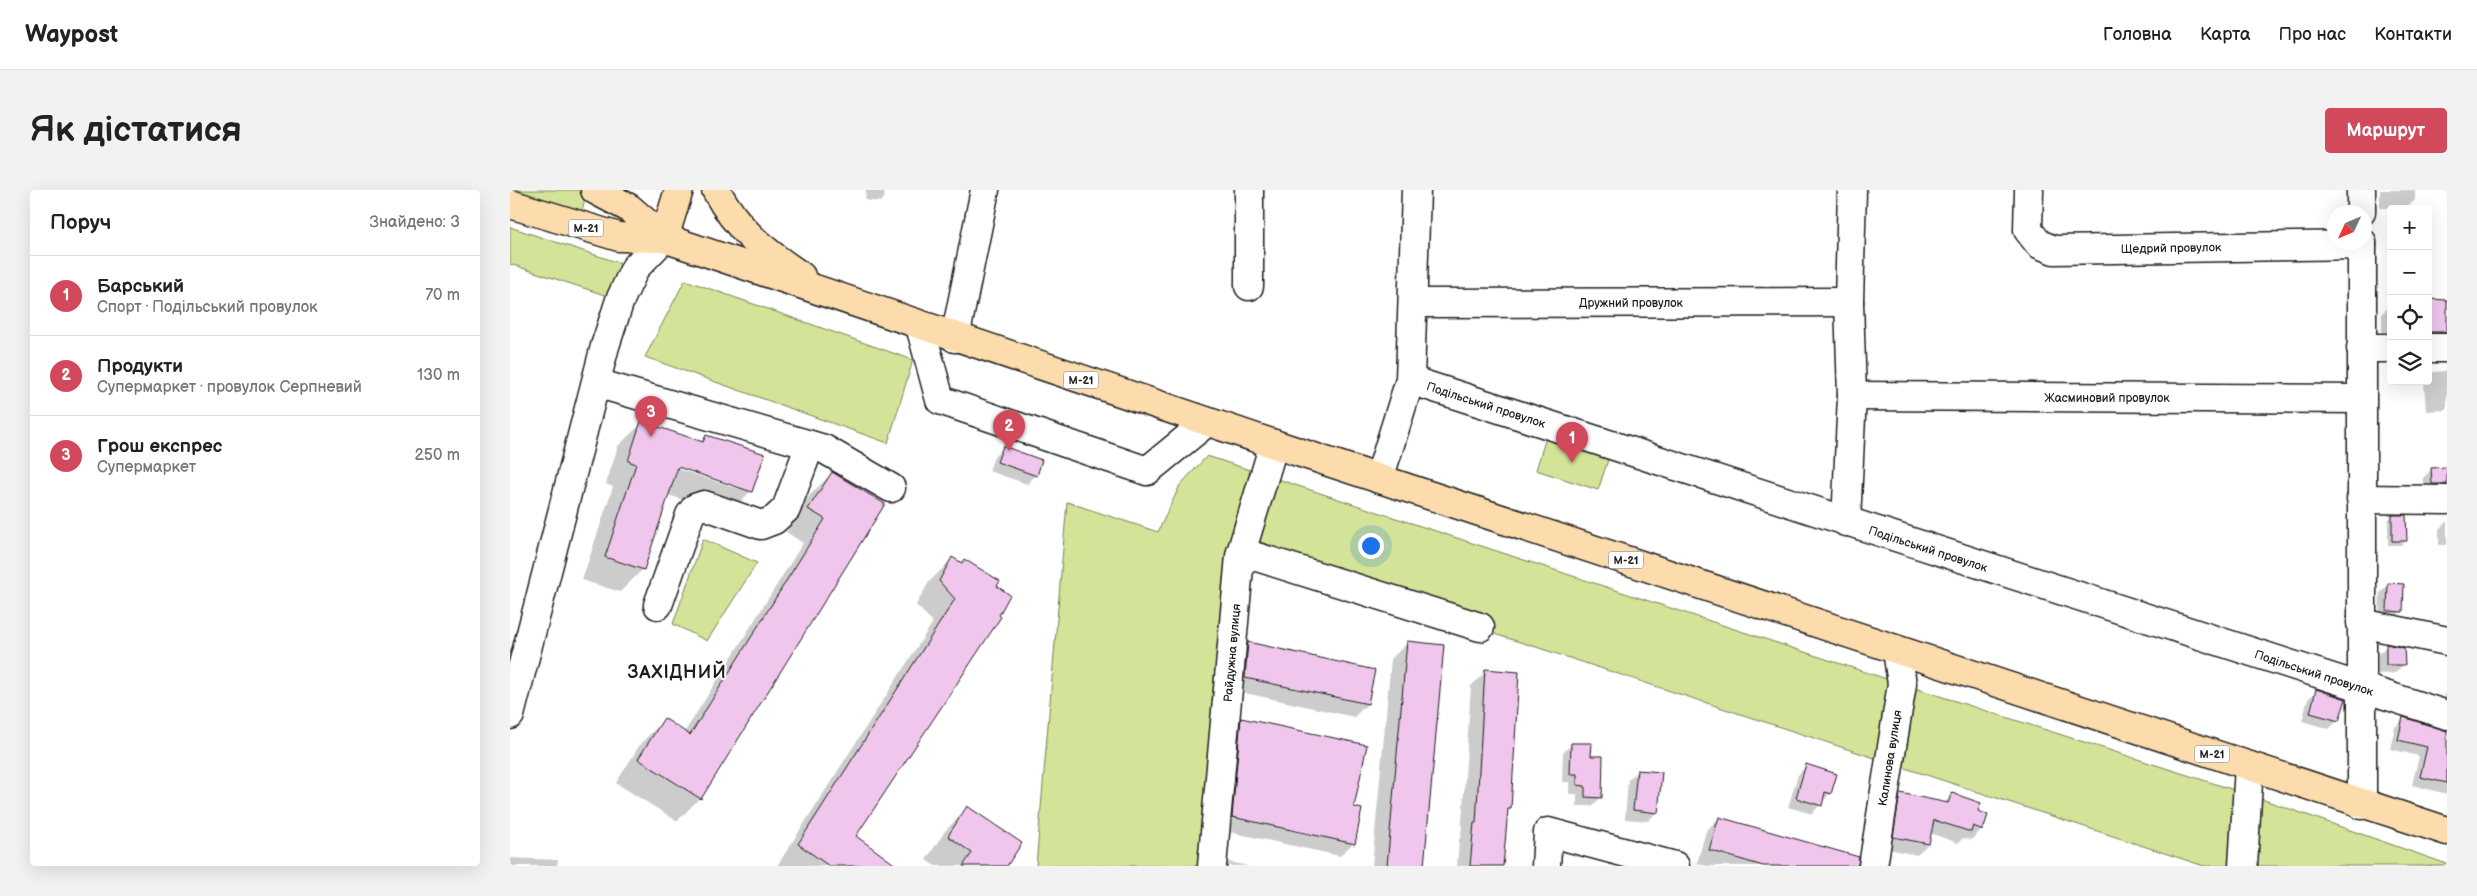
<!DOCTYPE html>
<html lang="uk">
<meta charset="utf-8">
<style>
:root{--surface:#fff;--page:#f2f2f2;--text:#222;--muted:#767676;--line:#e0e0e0;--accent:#d1495b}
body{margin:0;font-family:"Balsamiq Sans",sans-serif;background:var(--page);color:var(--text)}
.controls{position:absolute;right:15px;top:15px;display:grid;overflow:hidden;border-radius:5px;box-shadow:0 5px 20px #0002}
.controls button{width:45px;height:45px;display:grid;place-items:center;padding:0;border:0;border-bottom:1px solid var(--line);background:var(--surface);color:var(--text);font:25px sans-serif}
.compass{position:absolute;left:1817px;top:15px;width:45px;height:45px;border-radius:50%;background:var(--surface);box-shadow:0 5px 20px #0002;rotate:226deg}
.you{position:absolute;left:860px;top:355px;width:18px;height:18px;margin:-12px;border:4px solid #fff;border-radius:50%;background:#1a73e8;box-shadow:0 0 0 8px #1a73e833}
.badge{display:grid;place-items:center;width:32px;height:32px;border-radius:50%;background:var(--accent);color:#fff;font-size:16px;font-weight:700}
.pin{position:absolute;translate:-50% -41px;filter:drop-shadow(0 1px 2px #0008)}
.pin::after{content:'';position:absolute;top:26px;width:18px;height:15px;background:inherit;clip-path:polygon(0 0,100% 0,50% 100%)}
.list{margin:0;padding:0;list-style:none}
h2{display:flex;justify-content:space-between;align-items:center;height:65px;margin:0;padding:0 20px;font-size:21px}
h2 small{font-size:16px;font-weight:400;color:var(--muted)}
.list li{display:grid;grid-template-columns:32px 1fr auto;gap:15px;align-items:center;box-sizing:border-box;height:80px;padding:0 20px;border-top:1px solid var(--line)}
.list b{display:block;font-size:19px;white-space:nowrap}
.list p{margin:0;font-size:16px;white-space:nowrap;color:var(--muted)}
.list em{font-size:16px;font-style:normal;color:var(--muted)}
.icon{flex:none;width:28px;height:28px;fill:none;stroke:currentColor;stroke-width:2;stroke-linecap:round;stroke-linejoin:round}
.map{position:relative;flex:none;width:1937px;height:676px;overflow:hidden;border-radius:5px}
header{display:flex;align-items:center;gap:30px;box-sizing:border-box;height:70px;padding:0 25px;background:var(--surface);border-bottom:1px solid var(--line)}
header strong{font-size:24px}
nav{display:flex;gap:28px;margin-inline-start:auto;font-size:18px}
.intro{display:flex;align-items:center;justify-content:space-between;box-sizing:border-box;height:120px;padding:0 30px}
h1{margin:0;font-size:35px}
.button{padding:12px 22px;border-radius:5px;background:var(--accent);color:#fff;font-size:18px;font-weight:700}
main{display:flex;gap:30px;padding:0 30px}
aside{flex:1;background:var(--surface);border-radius:5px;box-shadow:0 5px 20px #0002}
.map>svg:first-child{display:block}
.green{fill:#d3e397;stroke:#78805a}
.shadow{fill:#0003;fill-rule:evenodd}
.building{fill:#f0c6ed;stroke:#1c1c1c}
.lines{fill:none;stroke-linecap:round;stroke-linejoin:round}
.minor-casing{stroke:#1c1c1c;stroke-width:31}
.major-casing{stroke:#1c1c1c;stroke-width:31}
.highway-casing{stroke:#1c1c1c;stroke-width:31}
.minor{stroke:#fff;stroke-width:28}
.major{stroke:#fcdcac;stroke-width:28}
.highway{stroke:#fcdcac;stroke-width:28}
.labels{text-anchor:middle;stroke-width:4;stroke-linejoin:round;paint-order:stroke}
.shield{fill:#fff;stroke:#606060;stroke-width:1}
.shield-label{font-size:11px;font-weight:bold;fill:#1c1c1c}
.street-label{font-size:12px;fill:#1c1c1c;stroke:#fff}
.district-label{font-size:18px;font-weight:bold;letter-spacing:1px;fill:#1c1c1c;stroke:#fff}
</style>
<header>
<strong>Waypost</strong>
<nav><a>Головна</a><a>Карта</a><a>Про нас</a><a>Контакти</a></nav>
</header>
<div class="intro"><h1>Як дістатися</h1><a class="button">Маршрут</a></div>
<main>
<aside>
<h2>Поруч<small>Знайдено: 3</small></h2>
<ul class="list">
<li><span class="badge">1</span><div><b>Барський</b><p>Спорт · Подільський провулок</p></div><em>70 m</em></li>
<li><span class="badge">2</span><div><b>Продукти</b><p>Супермаркет · провулок Серпневий</p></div><em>130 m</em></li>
<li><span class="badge">3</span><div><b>Грош експрес</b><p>Супермаркет</p></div><em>250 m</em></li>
</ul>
</aside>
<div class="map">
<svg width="1937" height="676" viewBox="0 0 1937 676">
<rect width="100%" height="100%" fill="#fff"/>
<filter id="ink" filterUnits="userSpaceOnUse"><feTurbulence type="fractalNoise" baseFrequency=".02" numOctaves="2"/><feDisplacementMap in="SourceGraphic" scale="10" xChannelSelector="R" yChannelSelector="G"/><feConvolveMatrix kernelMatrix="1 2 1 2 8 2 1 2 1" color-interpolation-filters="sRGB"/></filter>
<g filter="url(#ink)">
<g class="green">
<path d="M 0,0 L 77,0 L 69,36 L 0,13 Z"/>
<path d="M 0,37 L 125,78 L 110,110 L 0,74 Z"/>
<path d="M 175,90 L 403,170 L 378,253 L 135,167 Z"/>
<path d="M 1036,247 L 1099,267 L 1088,300 L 1026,280 Z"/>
<path d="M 697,266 L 1392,494 L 1737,604 L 1937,674 L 1937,676 L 1694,676 L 1026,457 L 731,366 L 702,676 L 526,676 L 557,312 L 648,342 L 670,295 Z"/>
<path d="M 193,349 L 247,373 L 197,451 L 163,434 Z"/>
</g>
<g class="shadow">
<path d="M 356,0 L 375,0 L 374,8 L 370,12 L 355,10 Z"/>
<path d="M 1870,0 L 1905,0 L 1905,10 L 1896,18 L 1870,18 Z"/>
<path d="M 1918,111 L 1937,111 L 1937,142 L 1930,150 L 1918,150 Z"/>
<path d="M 1880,116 L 1881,142 L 1872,142 L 1872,123 Z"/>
<path d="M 1937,181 L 1937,220 L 1916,221 L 1914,191 L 1918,191 L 1918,186 L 1923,182 Z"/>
<path d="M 132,233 L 190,252 L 196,246 L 241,301 L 218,324 L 158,305 L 133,379 L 110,402 L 72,390 L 103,297 L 96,294 L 108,256 ZM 163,274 L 229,296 L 229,299 L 162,277 Z"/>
<path d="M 493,258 L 526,285 L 517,294 L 479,281 L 484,267 Z"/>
<path d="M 1922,279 L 1937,279 L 1937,303 L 1913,302 L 1913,288 Z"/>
<path d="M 322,283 L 374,314 L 190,608 L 167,631 L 106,593 L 131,553 L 154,530 L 174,543 L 293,353 L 276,342 L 299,306 Z"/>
<path d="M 1882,326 L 1895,351 L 1891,355 L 1878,355 L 1878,330 Z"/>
<path d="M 1937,331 L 1937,355 L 1929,355 L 1929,339 Z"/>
<path d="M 442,369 L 485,397 L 344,647 L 386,676 L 267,676 L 423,432 L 406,415 L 419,392 Z"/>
<path d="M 1879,395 L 1892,421 L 1883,430 L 1869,429 L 1870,403 Z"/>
<path d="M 898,452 L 913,676 L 862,676 L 881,469 Z"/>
<path d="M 738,454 L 857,514 L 844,527 L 722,500 L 725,467 Z"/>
<path d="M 1877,456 L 1893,475 L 1885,483 L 1868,484 L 1868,464 Z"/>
<path d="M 976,481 L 999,619 L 997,622 L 992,676 L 947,676 L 949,649 L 951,647 L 961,496 Z"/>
<path d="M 1937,495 L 1937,514 L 1933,513 Z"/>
<path d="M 1807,501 L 1828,530 L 1819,539 L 1792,531 L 1798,509 Z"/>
<path d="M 1894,529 L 1937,542 L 1937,604 L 1902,595 L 1909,566 L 1880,559 L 1885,537 Z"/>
<path d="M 731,530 L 842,618 L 843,653 L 830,666 L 710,640 L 718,543 Z"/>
<path d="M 1062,554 L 1080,567 L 1091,607 L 1082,616 L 1067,616 L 1067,604 L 1059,604 L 1059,592 L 1052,592 L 1053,563 Z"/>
<path d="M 1296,576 L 1320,603 L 1302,624 L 1278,617 L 1288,585 Z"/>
<path d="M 1127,581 L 1147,622 L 1138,631 L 1115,629 L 1118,590 Z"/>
<path d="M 1391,605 L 1433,614 L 1442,605 L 1467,622 L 1472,639 L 1461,650 L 1453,648 L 1448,653 L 1420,643 L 1418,654 L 1407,665 L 1373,658 L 1379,616 Z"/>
<path d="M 458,618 L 496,676 L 425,676 L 416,670 L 435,641 Z"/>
<path d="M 1209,628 L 1333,676 L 1197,676 L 1187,673 L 1196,641 Z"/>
<path d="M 0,668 L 48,670 L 47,676 L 0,676 Z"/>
<path d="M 719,672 L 739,676 L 714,676 Z"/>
</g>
<g class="building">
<path d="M 1918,109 L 1937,110 L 1937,142 L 1918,142 Z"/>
<path d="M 131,231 L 193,252 L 196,245 L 255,264 L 242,302 L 168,277 L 134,380 L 95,367 L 126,274 L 118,271 Z"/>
<path d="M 493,256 L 532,270 L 527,286 L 487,272 Z"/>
<path d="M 1937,277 L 1937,294 L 1922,294 L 1921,278 Z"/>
<path d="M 322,282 L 375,314 L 191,609 L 128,569 L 154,528 L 180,545 L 315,329 L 298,319 Z"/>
<path d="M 1882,325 L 1896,325 L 1897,351 L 1882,351 Z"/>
<path d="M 442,367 L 452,373 L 454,369 L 490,391 L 487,396 L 500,405 L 489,425 L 491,427 L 346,646 L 387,676 L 319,676 L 288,654 L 445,409 L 429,391 Z"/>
<path d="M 1878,393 L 1894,394 L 1893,422 L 1877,421 Z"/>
<path d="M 897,451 L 934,455 L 914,676 L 877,676 Z"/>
<path d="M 738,452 L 865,480 L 858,514 L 735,488 Z"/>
<path d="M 1876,454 L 1894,458 L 1895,475 L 1876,475 Z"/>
<path d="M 975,479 L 1009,482 L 1001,619 L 998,619 L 993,676 L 960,676 L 964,633 L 966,633 Z"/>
<path d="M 1806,499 L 1836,509 L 1829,531 L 1800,523 Z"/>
<path d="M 1893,527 L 1937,541 L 1937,593 L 1910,587 L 1917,557 L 1888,550 Z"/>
<path d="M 731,528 L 857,555 L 844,617 L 852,619 L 845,654 L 722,627 Z"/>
<path d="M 1061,553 L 1082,553 L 1081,566 L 1093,566 L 1092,608 L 1075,607 L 1075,596 L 1067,595 L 1067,584 L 1060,584 Z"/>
<path d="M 1296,574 L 1327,584 L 1321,604 L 1315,602 L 1312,616 L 1286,608 Z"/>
<path d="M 1127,580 L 1152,582 L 1148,623 L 1123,620 Z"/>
<path d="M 1390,603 L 1438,613 L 1442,603 L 1471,613 L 1468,621 L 1478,625 L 1473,640 L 1463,636 L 1461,642 L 1424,630 L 1419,654 L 1383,647 Z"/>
<path d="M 457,616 L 512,653 L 497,676 L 453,676 L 462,663 L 438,646 Z"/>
<path d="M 1209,627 L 1349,667 L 1348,676 L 1253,676 L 1199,660 Z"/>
</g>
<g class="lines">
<defs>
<g id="minor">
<path d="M 1519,0 L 1518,40 L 1529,54 L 1544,60 L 1852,55"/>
<path d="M 1851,0 L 1851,22"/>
<path d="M 1852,52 L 1852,615"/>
<path d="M 739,96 L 739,0"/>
<path d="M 904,113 L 1339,112"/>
<path d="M 410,136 L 430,210 L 637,281 L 697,232"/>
<path d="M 445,148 L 475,0"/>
<path d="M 1851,158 L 1881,158"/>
<path d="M 1918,158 L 1937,158"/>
<path d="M 900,190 L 1937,525"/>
<path d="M 86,193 L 314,259 L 381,298"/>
<path d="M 1342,206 L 1851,209"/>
<path d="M 869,289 L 900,190 L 906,0"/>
<path d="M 1851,309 L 1937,310"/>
<path d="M 1336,332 L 1342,206 L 1339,112 L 1342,0"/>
<path d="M 731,362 L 970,437"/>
<path d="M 148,415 L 180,325 L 185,318 L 194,315 L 251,335 L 264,330 L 276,319 L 300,255"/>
<path d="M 1851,433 L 1937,451"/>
<path d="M 0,525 L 95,156 L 110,110 L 125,78 L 154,48"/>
<path d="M 702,676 L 730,366 L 764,254"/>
<path d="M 1036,676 L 1038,642 L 1165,676"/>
<path d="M 1363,676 L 1392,494 L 1387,460"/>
<path d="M 1733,676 L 1739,576"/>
</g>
<path id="major" d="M 154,48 L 169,0"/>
<g id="highway">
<path d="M 85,0 L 119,18 L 154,48"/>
<path d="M 206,0 C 227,40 254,61 291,86"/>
<path d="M 0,14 L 109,47 L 154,48 L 764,254 L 1937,641"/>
</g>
</defs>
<use href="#minor" class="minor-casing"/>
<use href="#major" class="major-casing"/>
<use href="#highway" class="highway-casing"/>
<use href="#minor" class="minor"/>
<use href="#major" class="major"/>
<use href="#highway" class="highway"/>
</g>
</g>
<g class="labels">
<g class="shield">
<rect x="58.5" y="29.5" width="35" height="17" rx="4"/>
<rect x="553.5" y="181.5" width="35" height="17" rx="4"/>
<rect x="1098.5" y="361.5" width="35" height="17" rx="4"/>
<rect x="1684.5" y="555.5" width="35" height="17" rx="4"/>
</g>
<g class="shield-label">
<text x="76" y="42">М-21</text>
<text x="571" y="194">М-21</text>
<text x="1116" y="374">М-21</text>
<text x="1702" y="568">М-21</text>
</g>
<g class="street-label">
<text transform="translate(1661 58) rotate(-1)" y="4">Щедрий провулок</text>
<text x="1121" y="117">Дружний провулок</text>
<text x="1597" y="212">Жасминовий провулок</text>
<text transform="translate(976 215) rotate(18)" y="4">Подільський провулок</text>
<text transform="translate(1418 359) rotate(18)" y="4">Подільський провулок</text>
<text transform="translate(722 463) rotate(-85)" y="4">Райдужна вулиця</text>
<text transform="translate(1804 483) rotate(18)" y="4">Подільський провулок</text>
<text transform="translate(1380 568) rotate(-81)" y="4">Калинова вулиця</text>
</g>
<g class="district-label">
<text x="167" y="488">ЗАХІДНИЙ</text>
</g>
</g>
</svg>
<div class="controls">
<button>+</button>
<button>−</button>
<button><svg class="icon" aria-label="locate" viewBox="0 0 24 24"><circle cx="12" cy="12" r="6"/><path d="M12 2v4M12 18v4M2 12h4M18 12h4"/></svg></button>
<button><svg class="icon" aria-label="layers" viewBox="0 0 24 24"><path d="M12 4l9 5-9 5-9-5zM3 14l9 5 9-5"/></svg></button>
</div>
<svg class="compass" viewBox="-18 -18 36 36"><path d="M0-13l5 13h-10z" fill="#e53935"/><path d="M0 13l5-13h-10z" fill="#767676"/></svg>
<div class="you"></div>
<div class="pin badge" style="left:1062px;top:273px">1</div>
<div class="pin badge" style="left:499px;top:261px">2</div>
<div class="pin badge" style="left:141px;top:247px">3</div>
</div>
</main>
